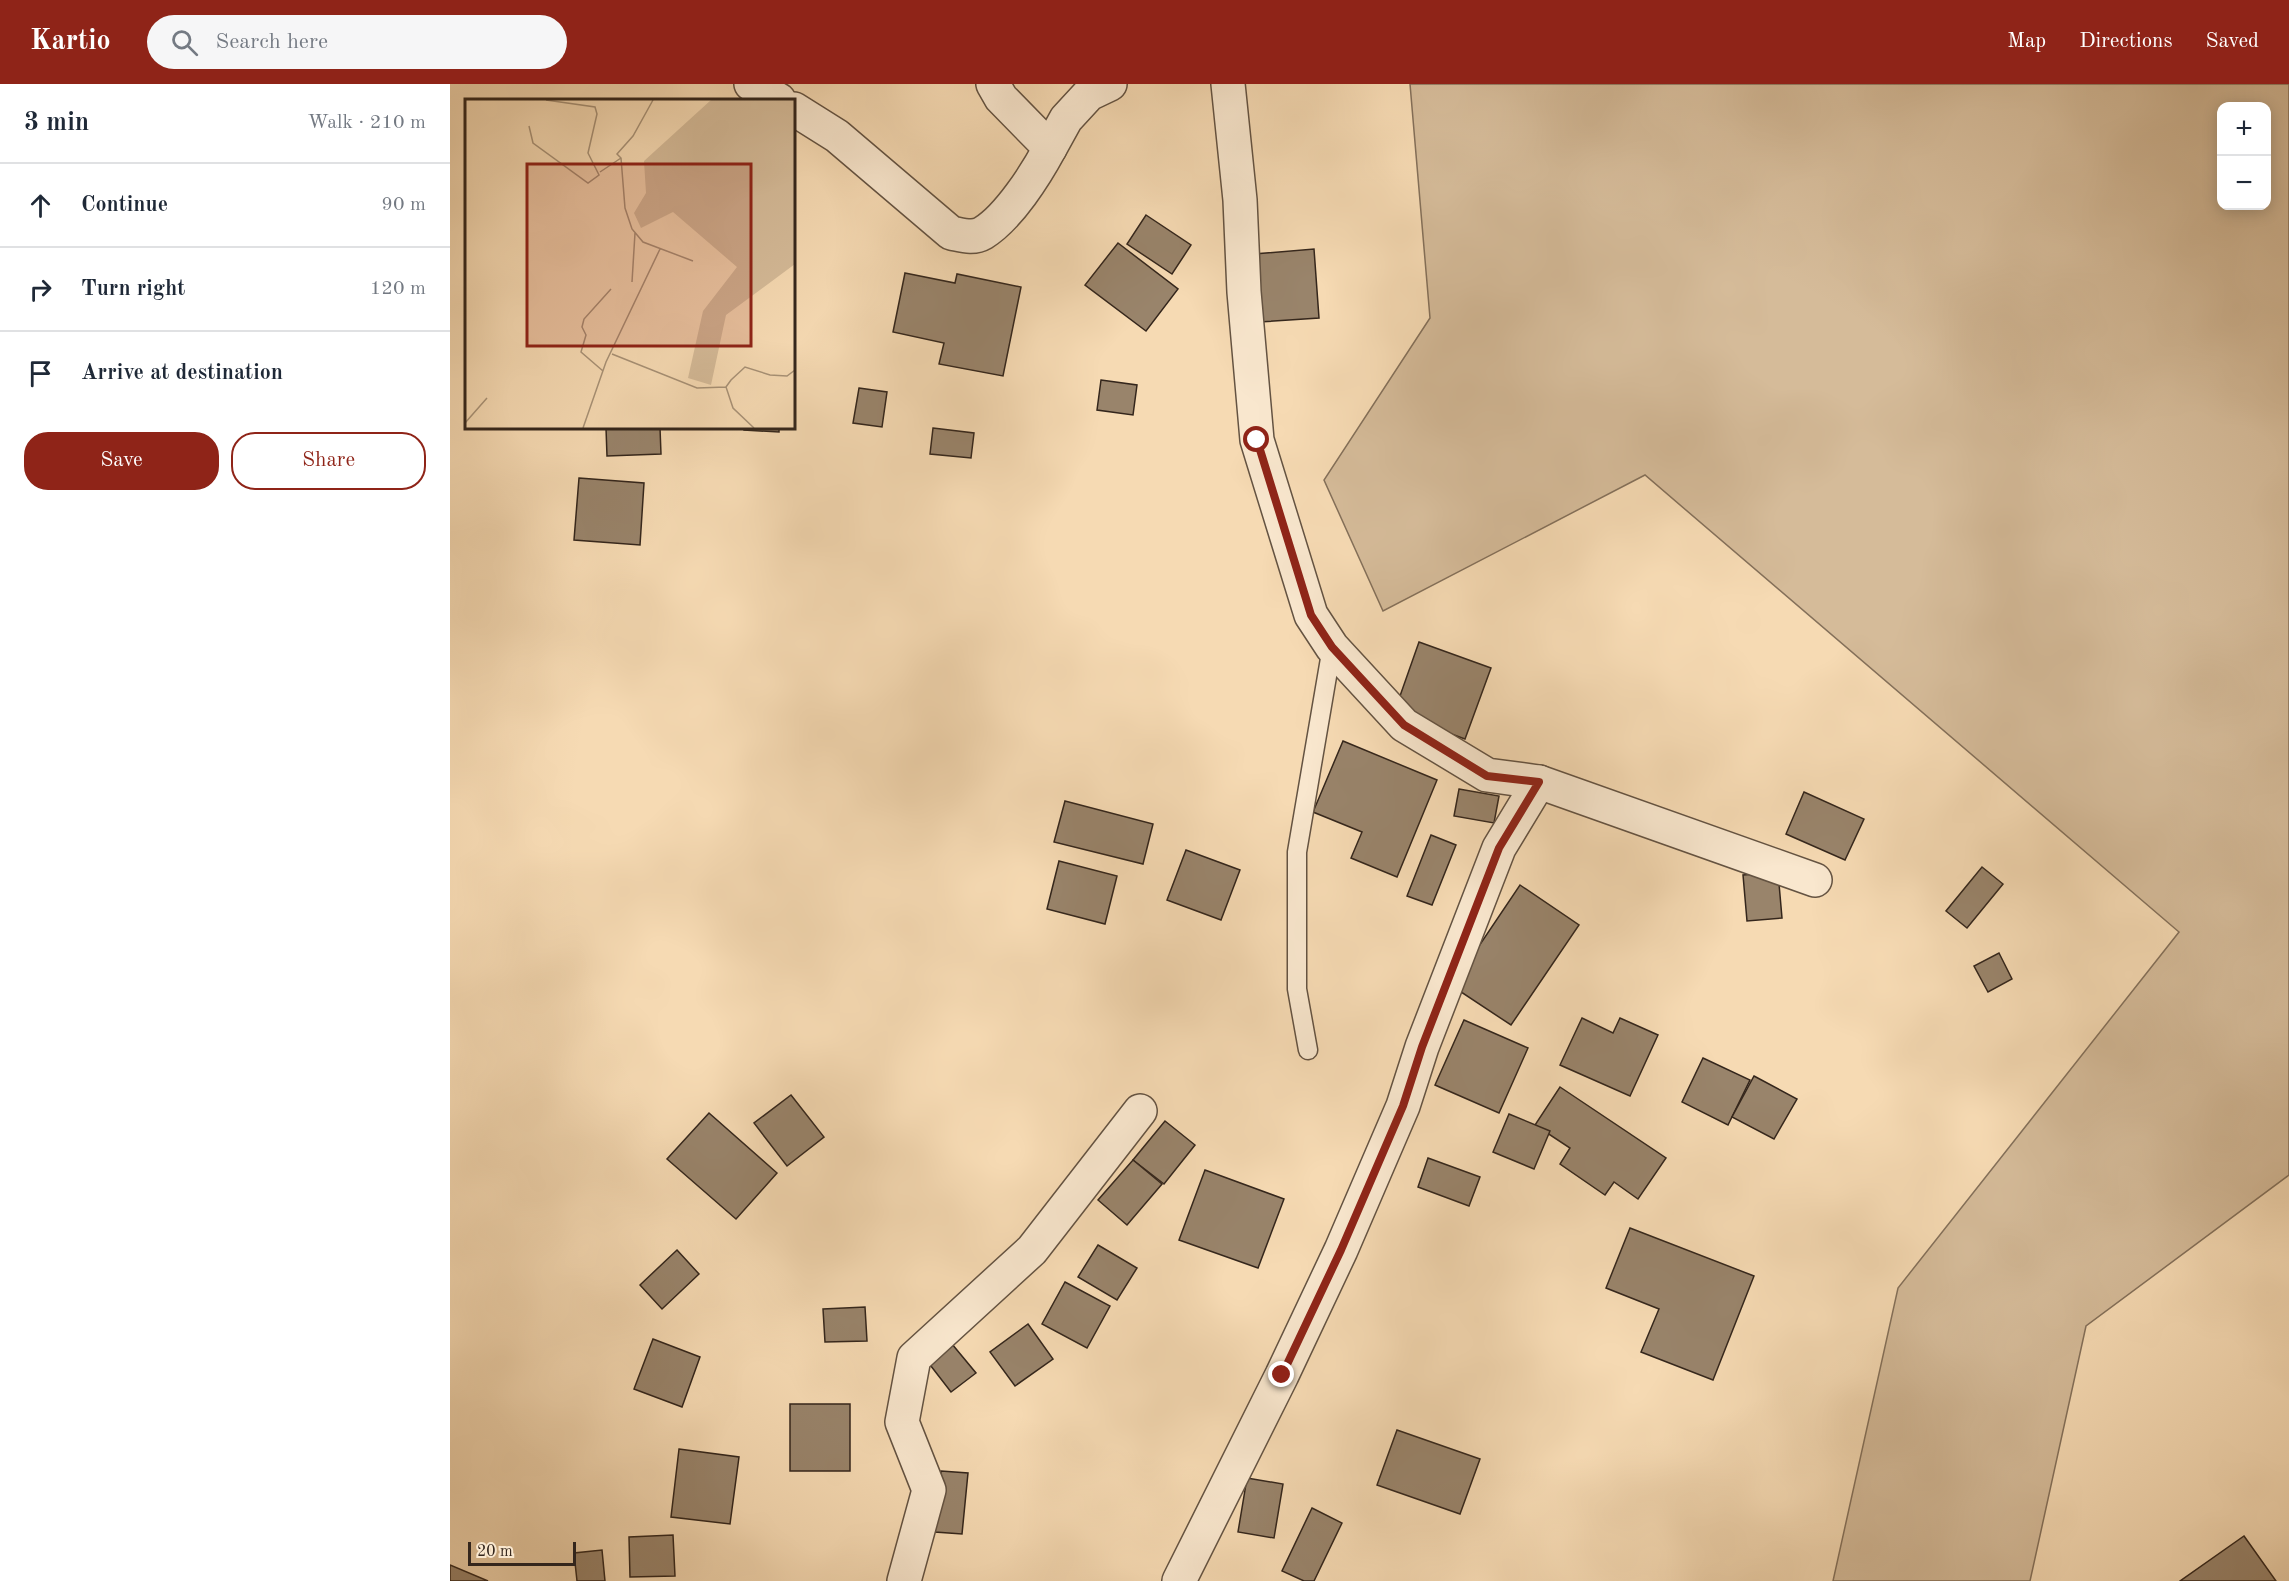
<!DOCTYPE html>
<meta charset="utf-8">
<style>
:root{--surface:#fff;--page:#f6f6f7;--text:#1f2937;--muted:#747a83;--line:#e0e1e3;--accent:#8f2418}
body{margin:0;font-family:"Old Standard TT",serif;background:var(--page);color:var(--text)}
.controls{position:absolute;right:18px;top:18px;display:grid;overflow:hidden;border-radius:12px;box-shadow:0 3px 15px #0003}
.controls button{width:54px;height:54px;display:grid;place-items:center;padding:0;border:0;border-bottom:2px solid var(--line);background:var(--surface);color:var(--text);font:30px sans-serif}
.scale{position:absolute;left:18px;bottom:15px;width:108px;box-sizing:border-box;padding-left:6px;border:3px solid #34261c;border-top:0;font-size:16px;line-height:21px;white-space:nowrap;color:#34261c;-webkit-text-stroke:4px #f9e7ce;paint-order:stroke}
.stop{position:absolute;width:18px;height:18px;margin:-14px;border:4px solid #8f2418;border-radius:50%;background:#fff}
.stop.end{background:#8f2418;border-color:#fff;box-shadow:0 2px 6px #0008}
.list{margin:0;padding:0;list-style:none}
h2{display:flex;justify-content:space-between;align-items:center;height:78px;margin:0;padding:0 24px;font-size:26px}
h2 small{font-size:20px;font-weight:400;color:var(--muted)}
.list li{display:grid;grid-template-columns:39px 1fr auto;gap:18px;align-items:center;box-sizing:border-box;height:84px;padding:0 24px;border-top:2px solid var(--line)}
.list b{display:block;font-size:22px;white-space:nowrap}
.list em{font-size:20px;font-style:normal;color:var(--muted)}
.actions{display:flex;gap:12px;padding:18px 24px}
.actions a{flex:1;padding:14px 0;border:2px solid var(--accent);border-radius:24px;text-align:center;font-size:21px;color:var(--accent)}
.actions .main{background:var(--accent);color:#fff}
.icon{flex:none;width:33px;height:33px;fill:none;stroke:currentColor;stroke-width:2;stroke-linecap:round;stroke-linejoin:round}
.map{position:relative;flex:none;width:1839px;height:1497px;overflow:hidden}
header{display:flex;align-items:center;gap:36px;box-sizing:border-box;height:84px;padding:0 30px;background:var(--accent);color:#fff}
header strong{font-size:28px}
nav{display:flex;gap:33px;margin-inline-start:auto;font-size:21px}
.search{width:420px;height:54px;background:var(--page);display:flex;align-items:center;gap:15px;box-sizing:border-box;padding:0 21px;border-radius:33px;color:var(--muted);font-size:22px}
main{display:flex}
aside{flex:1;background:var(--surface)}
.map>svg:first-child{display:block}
.green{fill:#d5bb99;stroke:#84705a;stroke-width:1.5;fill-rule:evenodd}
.building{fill:#99846b;stroke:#34261c;stroke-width:1.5}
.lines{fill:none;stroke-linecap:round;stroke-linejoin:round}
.service-casing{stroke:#645342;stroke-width:21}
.minor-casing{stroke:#645342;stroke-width:36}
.service{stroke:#f9e7ce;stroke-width:18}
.minor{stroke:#f9e7ce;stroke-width:33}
.route{stroke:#8f2418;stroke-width:8}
.inset-road{fill:none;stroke:#a89277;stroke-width:1.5}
.view{fill:#8f2418;fill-opacity:0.15;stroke:#8f2418;stroke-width:3}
.inset-edge{fill:none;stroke:#34261c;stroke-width:3}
</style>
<header>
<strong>Kartio</strong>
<div class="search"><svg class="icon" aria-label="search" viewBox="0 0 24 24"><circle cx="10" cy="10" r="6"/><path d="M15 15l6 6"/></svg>Search here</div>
<nav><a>Map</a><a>Directions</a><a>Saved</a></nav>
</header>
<main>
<aside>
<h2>3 min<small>Walk · 210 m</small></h2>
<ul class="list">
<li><svg class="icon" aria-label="ahead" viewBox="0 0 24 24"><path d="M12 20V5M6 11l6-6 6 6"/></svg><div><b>Continue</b></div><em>90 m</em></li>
<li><svg class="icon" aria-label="right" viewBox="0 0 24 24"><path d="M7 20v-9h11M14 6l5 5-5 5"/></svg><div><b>Turn right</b></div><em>120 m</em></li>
<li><svg class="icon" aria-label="arrive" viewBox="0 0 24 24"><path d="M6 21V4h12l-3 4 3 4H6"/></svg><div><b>Arrive at destination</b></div></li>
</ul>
<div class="actions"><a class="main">Save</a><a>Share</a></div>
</aside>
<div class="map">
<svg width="1839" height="1497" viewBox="0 0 1839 1497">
<rect width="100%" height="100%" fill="#f6dab3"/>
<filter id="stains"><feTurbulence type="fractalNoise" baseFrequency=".00333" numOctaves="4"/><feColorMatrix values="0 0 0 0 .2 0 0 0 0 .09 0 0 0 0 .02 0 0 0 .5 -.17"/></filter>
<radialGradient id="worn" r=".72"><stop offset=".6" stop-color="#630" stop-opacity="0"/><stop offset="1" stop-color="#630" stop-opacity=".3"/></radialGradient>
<path class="green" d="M 960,0 L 1839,0 L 1839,1091 L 1636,1242 L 1580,1497 L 1383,1497 L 1448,1204 L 1729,848 L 1195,391 L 933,527 L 874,396 L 980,234 ZM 1772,22 L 1816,22 L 1816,122 L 1772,122 Z"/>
<g class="building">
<path d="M 696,131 L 741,161 L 722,190 L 677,160 Z"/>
<path d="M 668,159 L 728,205 L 696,247 L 635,201 Z"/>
<path d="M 864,165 L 869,234 L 809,238 L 804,170 Z"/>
<path d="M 455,189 L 505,199 L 507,190 L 571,203 L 553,292 L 489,280 L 494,259 L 443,248 Z"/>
<path d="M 651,296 L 687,301 L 683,331 L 647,326 Z"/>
<path d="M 409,304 L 437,308 L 432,343 L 403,339 Z"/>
<path d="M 156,344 L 210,344 L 211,370 L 157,372 Z"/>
<path d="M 294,344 L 329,344 L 329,348 L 294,346 Z"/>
<path d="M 483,344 L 524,349 L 521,374 L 480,370 Z"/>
<path d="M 129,394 L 194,399 L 190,461 L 124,456 Z"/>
<path d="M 969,558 L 1041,584 L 1015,655 L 944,629 Z"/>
<path d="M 893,657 L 987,696 L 947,793 L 901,774 L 912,748 L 863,728 Z"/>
<path d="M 1009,705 L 1049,712 L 1044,739 L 1004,732 Z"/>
<path d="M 1354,708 L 1414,735 L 1395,776 L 1336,750 Z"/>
<path d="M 615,717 L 703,740 L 693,780 L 604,758 Z"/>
<path d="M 981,751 L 1006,761 L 982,821 L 957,812 Z"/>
<path d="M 736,766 L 790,786 L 771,836 L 717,816 Z"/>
<path d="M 609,777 L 667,792 L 655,840 L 597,825 Z"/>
<path d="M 1532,783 L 1553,800 L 1517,844 L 1496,827 Z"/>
<path d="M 1328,788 L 1332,834 L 1297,837 L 1293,791 Z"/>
<path d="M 1070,801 L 1129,841 L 1061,941 L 1002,902 Z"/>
<path d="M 1549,869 L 1562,895 L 1538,908 L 1524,882 Z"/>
<path d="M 1132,934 L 1163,949 L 1170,934 L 1208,951 L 1180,1012 L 1110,981 Z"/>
<path d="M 1014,936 L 1078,964 L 1049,1029 L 985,1001 Z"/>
<path d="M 1253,974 L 1300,996 L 1278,1041 L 1232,1018 Z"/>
<path d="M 1304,992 L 1347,1015 L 1324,1055 L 1282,1033 Z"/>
<path d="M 1110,1003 L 1216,1074 L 1188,1115 L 1164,1098 L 1155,1111 L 1110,1080 L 1120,1064 L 1085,1041 Z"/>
<path d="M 341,1011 L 374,1053 L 337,1082 L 304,1039 Z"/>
<path d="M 259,1029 L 327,1089 L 286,1135 L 217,1075 Z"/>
<path d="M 1059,1030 L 1100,1047 L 1084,1085 L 1043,1068 Z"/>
<path d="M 715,1037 L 745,1061 L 714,1100 L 683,1076 Z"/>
<path d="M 978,1074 L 1030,1093 L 1019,1122 L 968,1103 Z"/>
<path d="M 683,1076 L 712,1100 L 677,1141 L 648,1116 Z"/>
<path d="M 755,1086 L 834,1115 L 808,1184 L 729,1156 Z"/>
<path d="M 1180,1144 L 1304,1192 L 1263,1296 L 1191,1268 L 1209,1225 L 1156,1204 Z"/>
<path d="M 648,1161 L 687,1184 L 667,1216 L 628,1193 Z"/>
<path d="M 227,1166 L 249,1190 L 212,1225 L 190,1201 Z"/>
<path d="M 615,1198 L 660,1222 L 637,1264 L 592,1240 Z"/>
<path d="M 415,1223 L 417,1257 L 375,1258 L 373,1225 Z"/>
<path d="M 578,1240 L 603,1275 L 565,1302 L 540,1268 Z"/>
<path d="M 497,1254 L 526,1289 L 501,1308 L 474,1273 Z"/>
<path d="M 203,1255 L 250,1273 L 232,1323 L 184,1305 Z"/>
<rect x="340" y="1320" width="60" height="67"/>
<path d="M 947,1346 L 1030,1375 L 1010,1430 L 927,1401 Z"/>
<path d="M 229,1365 L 289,1373 L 280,1440 L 221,1433 Z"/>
<path d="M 491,1387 L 518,1389 L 512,1450 L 485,1448 Z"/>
<path d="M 797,1394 L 833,1400 L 824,1454 L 788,1448 Z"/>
<path d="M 862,1424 L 892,1439 L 864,1497 L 854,1497 L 832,1487 Z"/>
<path d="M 223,1451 L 225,1492 L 180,1493 L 179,1453 Z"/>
<path d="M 1794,1452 L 1826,1497 L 1730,1497 Z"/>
<path d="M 152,1466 L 155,1497 L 127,1497 L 124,1469 Z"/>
<path d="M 0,1481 L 38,1497 L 0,1497 Z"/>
</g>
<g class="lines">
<defs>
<path id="service" d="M 858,966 L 847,905 L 847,768 L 882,563"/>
<g id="minor">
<path d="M 301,0 L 329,16"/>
<path d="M 778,0 L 790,116 L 794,208 L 807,356 L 861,531 L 882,563 L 954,641 L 1037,691 L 1089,698 L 1365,796"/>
<path d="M 344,25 L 387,52 L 501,149 C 512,151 523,155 533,149 C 559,133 586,90 600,64 L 551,14 L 543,0"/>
<path d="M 600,64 L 616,35 L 639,10 L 660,0"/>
<path d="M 454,1497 L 479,1406 L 452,1338 L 464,1274 L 582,1166 L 690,1027"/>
<path d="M 729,1497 L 832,1291 L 891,1166 L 953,1022 L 972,963 L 1049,764 L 1089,698"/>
</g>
</defs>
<use href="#service" class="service-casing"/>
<use href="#minor" class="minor-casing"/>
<use href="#service" class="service"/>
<use href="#minor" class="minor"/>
</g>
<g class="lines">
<path class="route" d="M 807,356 L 861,531 L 882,563 L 954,641 L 1037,692 L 1089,698 L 1049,764 L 972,963 L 953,1022 L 891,1166 L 832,1291"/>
</g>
<g transform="translate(15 15)">
<rect width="330" height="330" fill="#f6dab3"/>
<path d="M 246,1 L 330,1 L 330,165 L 261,216 L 246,286 L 223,279 L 238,212 L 272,168 L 208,113 L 176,129 L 169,114 L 181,94 L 179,62 Z" fill="#d5bb99"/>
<path class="inset-road" d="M 188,1 L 168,37 L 152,55 L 156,59 L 160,109 L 167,130 L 178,143 L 228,162M 64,27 L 68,44 L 123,84 L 134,76 L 123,54 L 132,15 L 130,8 L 81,1M 135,73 L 156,59M 167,183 L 170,134M 147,255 L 232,289 L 261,288M 138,272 L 116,253 L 121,236 L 117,228 L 119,220 L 146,190M 0,324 L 22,299M 118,329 L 141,263 L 195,150M 289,329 L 268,309 L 261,288 L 266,281 L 280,268 L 305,276 L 322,277 L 330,271"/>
<path class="view" d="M 62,65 L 286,65 L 286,247 L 62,247 Z"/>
<rect width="330" height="330" class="inset-edge"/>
</g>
<rect width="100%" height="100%" filter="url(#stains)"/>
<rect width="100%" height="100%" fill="url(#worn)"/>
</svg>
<div class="controls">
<button>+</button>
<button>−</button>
</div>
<div class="scale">20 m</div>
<div class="stop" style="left:807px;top:356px"></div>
<div class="stop end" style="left:832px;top:1291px"></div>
</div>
</main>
